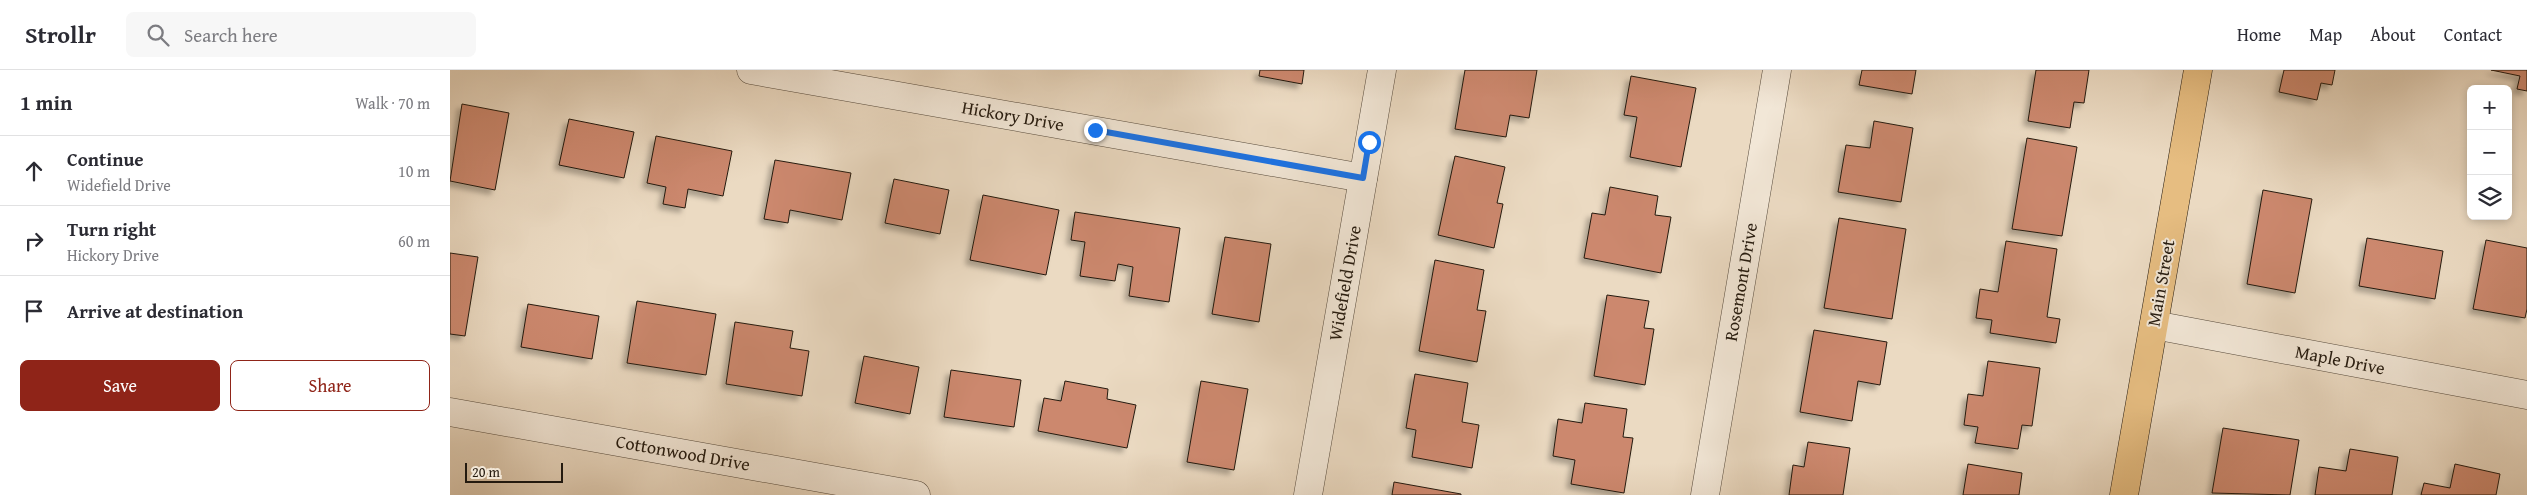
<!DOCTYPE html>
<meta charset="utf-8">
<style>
:root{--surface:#fff;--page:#f7f7f7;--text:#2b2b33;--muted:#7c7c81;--line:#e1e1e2;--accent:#8f2418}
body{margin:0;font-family:"Gentium Book Plus",serif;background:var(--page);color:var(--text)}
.controls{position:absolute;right:15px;top:15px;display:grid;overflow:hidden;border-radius:8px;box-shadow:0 2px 8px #0003}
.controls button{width:45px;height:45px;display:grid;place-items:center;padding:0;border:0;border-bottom:1px solid var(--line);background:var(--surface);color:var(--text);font:25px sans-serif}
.scale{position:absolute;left:15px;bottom:12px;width:98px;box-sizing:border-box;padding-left:5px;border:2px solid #241a0f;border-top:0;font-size:14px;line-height:18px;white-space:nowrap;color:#241a0f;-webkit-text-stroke:4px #f2e7d7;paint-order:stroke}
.stop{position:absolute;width:15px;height:15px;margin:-11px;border:4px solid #1a73e8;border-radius:50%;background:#fff}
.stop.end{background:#1a73e8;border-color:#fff;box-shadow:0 1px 5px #0008}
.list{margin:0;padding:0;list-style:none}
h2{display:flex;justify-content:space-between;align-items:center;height:65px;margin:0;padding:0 20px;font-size:21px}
h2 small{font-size:16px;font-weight:400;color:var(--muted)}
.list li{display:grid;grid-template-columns:32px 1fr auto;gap:15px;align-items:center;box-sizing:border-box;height:70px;padding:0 20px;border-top:1px solid var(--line)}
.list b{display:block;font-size:19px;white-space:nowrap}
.list p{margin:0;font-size:16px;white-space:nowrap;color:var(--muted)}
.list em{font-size:16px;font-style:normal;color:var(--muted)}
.actions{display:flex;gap:10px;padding:15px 20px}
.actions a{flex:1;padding:11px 0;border:1px solid var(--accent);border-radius:8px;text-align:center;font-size:18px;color:var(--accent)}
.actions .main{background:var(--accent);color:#fff}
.icon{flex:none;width:28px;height:28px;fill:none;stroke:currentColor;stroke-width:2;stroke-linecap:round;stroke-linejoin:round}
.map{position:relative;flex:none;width:2077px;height:425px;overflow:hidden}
header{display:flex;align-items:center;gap:30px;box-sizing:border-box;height:70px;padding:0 25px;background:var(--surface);border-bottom:1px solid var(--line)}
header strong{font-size:24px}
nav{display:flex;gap:28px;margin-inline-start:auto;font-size:18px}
.search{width:350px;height:45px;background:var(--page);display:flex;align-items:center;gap:12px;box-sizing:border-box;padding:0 18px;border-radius:8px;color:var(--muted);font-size:19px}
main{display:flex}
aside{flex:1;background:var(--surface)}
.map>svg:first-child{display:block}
.building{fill:#cc886e;stroke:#241a0f;filter:url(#shadow)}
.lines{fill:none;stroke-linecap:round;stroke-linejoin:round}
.minor-casing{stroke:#564a3c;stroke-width:29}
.major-casing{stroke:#241a0f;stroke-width:29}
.minor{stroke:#f2e7d7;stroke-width:28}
.major{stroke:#e6bd81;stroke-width:28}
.route{stroke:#1a73e8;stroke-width:6}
.labels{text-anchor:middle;stroke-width:4;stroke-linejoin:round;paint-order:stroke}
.street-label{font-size:18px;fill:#241a0f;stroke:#f2e7d7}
</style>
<header>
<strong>Strollr</strong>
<div class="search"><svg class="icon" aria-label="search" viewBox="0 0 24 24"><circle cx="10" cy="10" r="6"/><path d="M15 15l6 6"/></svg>Search here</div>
<nav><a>Home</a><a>Map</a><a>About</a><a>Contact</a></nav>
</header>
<main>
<aside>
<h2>1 min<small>Walk · 70 m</small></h2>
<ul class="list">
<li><svg class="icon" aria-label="ahead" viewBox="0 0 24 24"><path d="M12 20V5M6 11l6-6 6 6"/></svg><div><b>Continue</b><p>Widefield Drive</p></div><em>10 m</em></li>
<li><svg class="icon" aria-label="right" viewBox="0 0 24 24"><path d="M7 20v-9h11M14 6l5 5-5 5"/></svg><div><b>Turn right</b><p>Hickory Drive</p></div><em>60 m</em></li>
<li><svg class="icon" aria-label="arrive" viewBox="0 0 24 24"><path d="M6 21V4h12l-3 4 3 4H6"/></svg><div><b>Arrive at destination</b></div></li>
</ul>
<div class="actions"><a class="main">Save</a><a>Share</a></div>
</aside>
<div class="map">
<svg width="2077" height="425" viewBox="0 0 2077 425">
<defs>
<filter id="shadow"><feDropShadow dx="-4.5" dy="4.5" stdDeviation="2.5" flood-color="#0004"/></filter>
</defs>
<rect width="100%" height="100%" fill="#ebdac2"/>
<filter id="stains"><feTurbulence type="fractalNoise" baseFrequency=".004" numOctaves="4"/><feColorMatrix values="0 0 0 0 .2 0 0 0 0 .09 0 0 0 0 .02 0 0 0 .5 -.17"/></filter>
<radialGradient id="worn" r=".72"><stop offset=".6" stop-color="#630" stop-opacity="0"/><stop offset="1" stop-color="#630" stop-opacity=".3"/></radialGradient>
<g class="building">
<path d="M 810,0 L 854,0 L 852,14 L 809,6 Z"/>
<path d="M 1015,0 L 1087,0 L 1079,48 L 1060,45 L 1056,67 L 1005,59 Z"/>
<path d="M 1412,0 L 1466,0 L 1462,24 L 1409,15 Z"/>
<path d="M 1586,0 L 1639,0 L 1634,33 L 1624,32 L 1620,58 L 1578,51 Z"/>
<path d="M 1834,0 L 1885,0 L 1882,15 L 1871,13 L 1867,30 L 1829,22 Z"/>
<path d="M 2041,0 L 2077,0 L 2077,21 L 2067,19 L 2070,6 Z"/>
<path d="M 1181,6 L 1246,18 L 1231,97 L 1180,87 L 1187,47 L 1174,45 Z"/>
<path d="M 12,34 L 59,43 L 45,120 L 0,111 Z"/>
<path d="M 119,49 L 184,62 L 174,108 L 109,95 Z"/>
<path d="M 1424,51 L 1463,58 L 1451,132 L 1388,122 L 1396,75 L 1420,78 Z"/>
<path d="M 206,66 L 282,81 L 273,126 L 238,119 L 235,138 L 213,134 L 216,117 L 197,113 Z"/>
<path d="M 1577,68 L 1627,77 L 1612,166 L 1562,159 Z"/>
<path d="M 1005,86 L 1055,97 L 1047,133 L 1053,134 L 1044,178 L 988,165 Z"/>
<path d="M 325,90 L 401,103 L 392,150 L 340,140 L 338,153 L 314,149 Z"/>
<path d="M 444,109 L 499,120 L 490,164 L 435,153 Z"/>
<path d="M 1160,117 L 1208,126 L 1205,145 L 1221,147 L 1211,203 L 1134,188 L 1142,143 L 1155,145 Z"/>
<path d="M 1813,120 L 1862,129 L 1845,223 L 1797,214 Z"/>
<path d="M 533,125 L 609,140 L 596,205 L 520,190 Z"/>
<path d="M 625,142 L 730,158 L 719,232 L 679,226 L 683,197 L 668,194 L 665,211 L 630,206 L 635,172 L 621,170 Z"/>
<path d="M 1389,148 L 1456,159 L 1442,249 L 1374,238 Z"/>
<path d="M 775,167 L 821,174 L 809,252 L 762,244 Z"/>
<path d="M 1917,168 L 1993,181 L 1985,229 L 1909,216 Z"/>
<path d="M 2036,170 L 2077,178 L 2077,239 L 2075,248 L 2023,239 Z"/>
<path d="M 1556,171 L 1607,179 L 1597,247 L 1610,249 L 1606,273 L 1540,263 L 1542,250 L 1526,248 L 1530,219 L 1548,222 Z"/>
<path d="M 0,183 L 28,187 L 15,266 L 0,264 Z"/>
<path d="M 985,190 L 1034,200 L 1027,240 L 1036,241 L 1027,292 L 969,281 Z"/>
<path d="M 1157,225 L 1199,231 L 1194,258 L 1204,259 L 1195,315 L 1144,306 Z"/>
<path d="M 187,231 L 266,244 L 256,305 L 177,293 Z"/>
<path d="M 78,234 L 149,246 L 142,289 L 71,277 Z"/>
<path d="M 285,252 L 343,261 L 340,278 L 359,281 L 352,326 L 276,314 Z"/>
<path d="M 1364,260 L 1437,272 L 1430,315 L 1408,311 L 1402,351 L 1350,342 Z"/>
<path d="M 414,286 L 469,297 L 460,344 L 405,333 Z"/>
<path d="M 1538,291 L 1590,298 L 1582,356 L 1572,355 L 1568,379 L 1525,373 L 1528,357 L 1514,355 L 1518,324 L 1533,326 Z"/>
<path d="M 501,300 L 571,310 L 564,357 L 494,347 Z"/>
<path d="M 965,304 L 1018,313 L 1012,352 L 1029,355 L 1022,398 L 962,387 L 966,360 L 956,358 Z"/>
<path d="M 615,311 L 658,319 L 657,329 L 686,335 L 677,378 L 588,361 L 594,328 L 611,331 Z"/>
<path d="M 751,311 L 798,319 L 784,400 L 737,392 Z"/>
<path d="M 1135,333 L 1177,339 L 1173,367 L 1183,368 L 1174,423 L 1121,414 L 1125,390 L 1103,386 L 1108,349 L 1132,353 Z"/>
<path d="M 1773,358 L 1849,370 L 1840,425 L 1762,423 Z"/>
<path d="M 1358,372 L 1400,378 L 1393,425 L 1339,425 L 1343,395 L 1354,397 Z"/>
<path d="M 1900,379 L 1948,387 L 1942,425 L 1865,425 L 1869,397 L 1896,401 Z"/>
<path d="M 1518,394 L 1572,403 L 1569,425 L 1513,425 Z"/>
<path d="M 2005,394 L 2050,404 L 2046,425 L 1971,425 L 1974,413 L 2000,418 Z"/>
<path d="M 944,412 L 1011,424 L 1011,425 L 942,425 Z"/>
</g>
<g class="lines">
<defs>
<g id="minor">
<path d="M 301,0 L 913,108"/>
<path d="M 1704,255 L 2077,325"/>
<path d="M 0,342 L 466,425"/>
<path d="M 858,425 L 932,0"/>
<path d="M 1255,425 L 1327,0"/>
</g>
<path id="major" d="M 1674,425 L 1748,0"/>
</defs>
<use href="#minor" class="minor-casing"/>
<use href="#major" class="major-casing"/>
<use href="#minor" class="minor"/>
<use href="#major" class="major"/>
</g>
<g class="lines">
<path class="route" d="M 645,60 L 913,108 L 919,72"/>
</g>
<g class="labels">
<g class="street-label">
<text transform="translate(563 46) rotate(10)" y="6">Hickory Drive</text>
<text transform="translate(1291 212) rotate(-80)" y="6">Rosemont Drive</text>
<text transform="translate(895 213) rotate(-80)" y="6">Widefield Drive</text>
<text transform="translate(1711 213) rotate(-80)" y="6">Main Street</text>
<text transform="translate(1890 290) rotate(11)" y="6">Maple Drive</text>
<text transform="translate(233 383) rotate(10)" y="6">Cottonwood Drive</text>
</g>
</g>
<rect width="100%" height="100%" filter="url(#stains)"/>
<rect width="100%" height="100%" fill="url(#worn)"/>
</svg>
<div class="controls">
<button>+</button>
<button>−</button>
<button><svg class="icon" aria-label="layers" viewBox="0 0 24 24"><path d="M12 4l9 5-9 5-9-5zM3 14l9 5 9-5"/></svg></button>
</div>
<div class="scale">20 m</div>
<div class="stop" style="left:919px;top:72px"></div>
<div class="stop end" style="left:645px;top:60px"></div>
</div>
</main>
